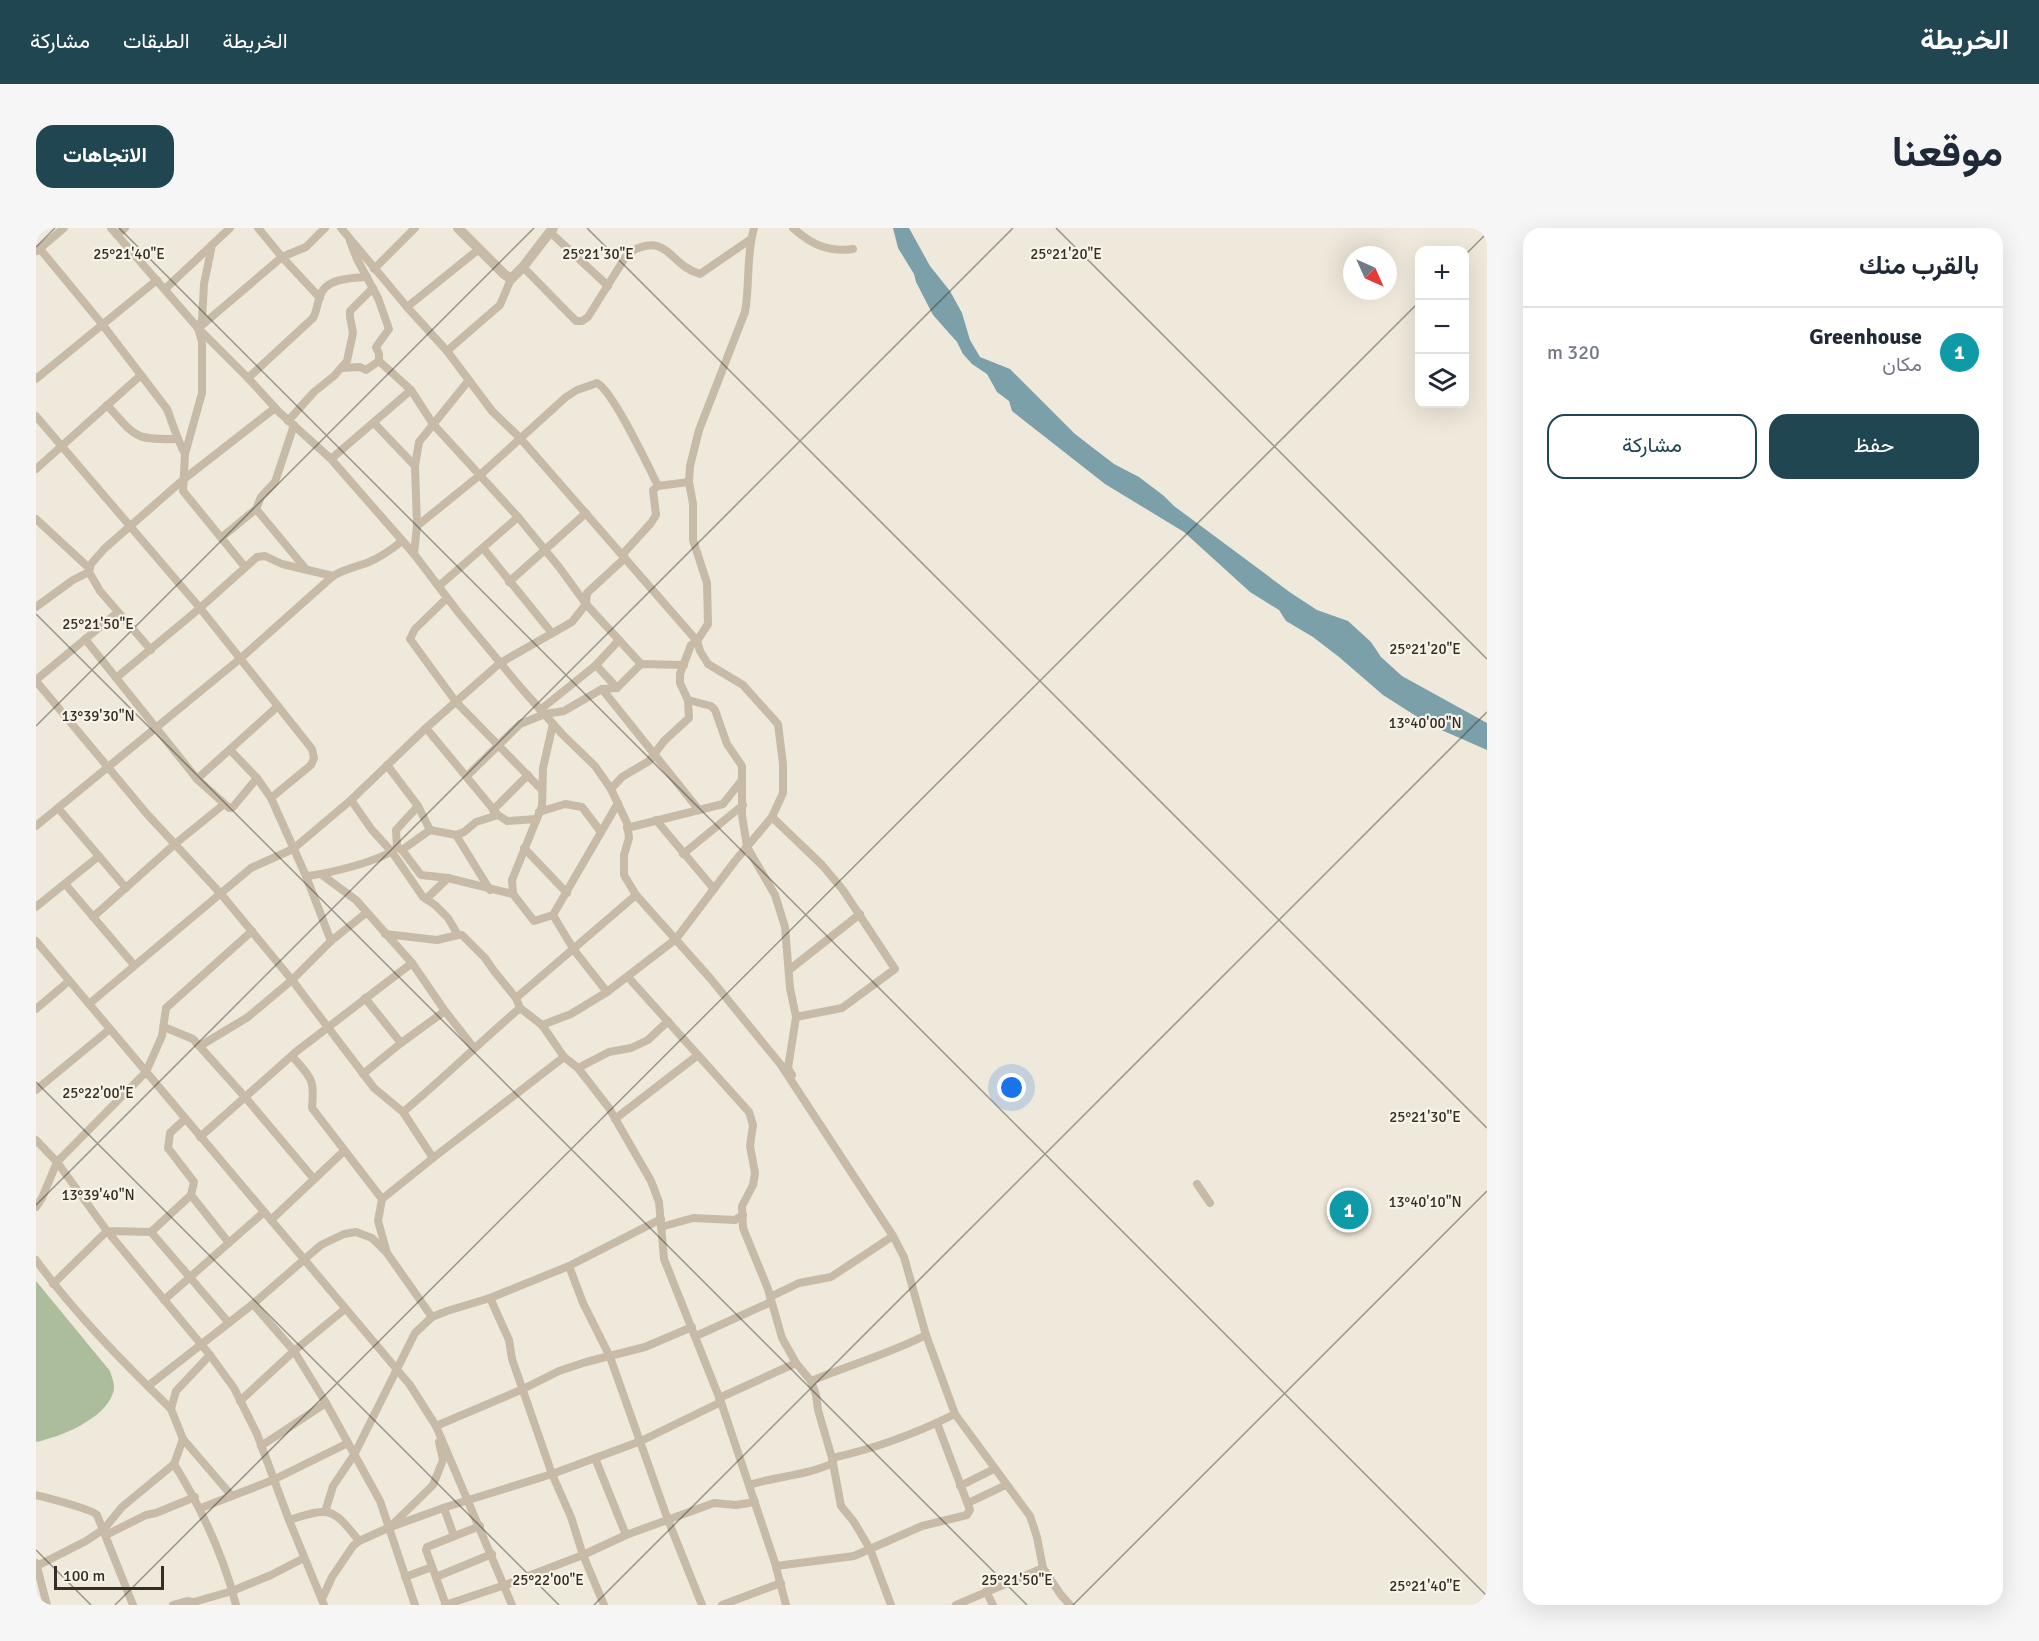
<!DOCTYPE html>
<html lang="ar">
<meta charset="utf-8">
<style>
:root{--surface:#fff;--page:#f6f6f7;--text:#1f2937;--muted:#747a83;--line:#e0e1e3;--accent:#204652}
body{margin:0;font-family:Signika,Vazirmatn,sans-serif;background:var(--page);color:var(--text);direction:rtl}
.controls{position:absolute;right:18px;top:18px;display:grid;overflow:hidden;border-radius:12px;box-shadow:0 6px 24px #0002}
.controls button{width:54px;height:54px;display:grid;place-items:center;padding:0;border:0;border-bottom:2px solid var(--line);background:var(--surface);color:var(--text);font:30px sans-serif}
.compass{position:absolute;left:1307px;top:18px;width:54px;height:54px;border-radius:50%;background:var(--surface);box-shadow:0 6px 24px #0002;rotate:135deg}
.scale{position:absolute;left:18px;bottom:15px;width:110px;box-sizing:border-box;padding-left:6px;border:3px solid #342e27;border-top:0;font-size:16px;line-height:21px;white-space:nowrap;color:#342e27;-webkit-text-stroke:4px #f8f3e7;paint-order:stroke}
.you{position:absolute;left:976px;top:860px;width:21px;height:21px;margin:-15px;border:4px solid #fff;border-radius:50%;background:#1a73e8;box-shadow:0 0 0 9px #1a73e833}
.badge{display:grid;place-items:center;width:39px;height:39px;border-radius:50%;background:var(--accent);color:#fff;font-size:20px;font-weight:700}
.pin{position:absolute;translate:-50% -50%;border:3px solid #fff;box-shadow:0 2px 6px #0006}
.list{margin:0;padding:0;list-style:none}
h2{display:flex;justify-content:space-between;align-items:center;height:78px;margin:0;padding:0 24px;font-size:26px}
h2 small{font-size:20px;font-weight:400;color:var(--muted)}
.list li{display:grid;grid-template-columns:39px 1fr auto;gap:18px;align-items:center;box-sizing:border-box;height:90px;padding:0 24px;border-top:2px solid var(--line)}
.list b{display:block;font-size:22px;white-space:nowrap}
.list p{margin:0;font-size:20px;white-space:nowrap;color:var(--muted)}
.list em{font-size:20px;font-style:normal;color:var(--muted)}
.actions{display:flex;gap:12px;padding:18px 24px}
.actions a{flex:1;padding:14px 0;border:2px solid var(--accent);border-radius:18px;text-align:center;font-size:21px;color:var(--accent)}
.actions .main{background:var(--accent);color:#fff}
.icon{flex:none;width:33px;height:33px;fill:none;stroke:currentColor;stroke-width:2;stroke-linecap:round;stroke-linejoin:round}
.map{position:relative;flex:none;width:1451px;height:1377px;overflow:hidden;direction:ltr;border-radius:18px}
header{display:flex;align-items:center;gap:36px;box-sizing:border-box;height:84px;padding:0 30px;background:var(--accent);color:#fff}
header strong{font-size:28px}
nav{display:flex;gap:33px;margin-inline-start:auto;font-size:21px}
.intro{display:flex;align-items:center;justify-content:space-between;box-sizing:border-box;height:144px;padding:0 36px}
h1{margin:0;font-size:42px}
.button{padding:15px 27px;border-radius:18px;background:var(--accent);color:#fff;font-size:21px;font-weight:700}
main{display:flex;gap:36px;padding:0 36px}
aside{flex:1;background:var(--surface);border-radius:18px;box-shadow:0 6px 24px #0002}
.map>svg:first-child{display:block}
.green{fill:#acbd9c}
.water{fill:#7ca0aa}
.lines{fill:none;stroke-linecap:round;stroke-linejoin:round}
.minor{stroke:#c7bba8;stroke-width:8}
.tertiary{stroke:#c7bba8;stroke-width:10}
.ticks{fill:none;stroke:#342e27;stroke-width:1.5;stroke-opacity:0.45}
.ticks-label{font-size:15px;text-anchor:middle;fill:#342e27;stroke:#f8f3e7;stroke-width:4.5;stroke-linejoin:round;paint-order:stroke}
</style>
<header>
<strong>الخريطة</strong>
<nav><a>الخريطة</a><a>الطبقات</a><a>مشاركة</a></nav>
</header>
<div class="intro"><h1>موقعنا</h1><a class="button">الاتجاهات</a></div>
<main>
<aside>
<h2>بالقرب منك<small></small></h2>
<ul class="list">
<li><span class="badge" style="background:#0f9aa8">1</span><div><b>Greenhouse</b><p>مكان</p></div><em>320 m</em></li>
</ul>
<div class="actions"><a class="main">حفظ</a><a>مشاركة</a></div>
</aside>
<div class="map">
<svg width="1451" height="1377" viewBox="0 0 1451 1377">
<rect width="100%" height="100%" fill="#efe9db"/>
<path class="green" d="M 0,1053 L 74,1143 C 76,1150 80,1158 77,1165 C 69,1191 24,1209 0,1214 Z"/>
<path class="water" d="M 857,0 L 873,0 L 894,38 L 914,63 L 926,85 L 934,112 L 944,129 L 974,141 L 1039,206 L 1078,236 L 1103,249 L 1128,268 L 1138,278 L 1255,365 L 1281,382 L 1312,393 L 1335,414 L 1345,429 L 1366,448 L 1451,495 L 1451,522 L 1394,497 L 1347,467 L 1303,429 L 1277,409 L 1250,393 L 1243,382 L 1214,364 L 1148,304 L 1069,256 L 976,183 L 973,173 L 961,164 L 951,146 L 936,136 L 927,126 L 921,114 L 897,87 L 880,54 L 878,46 L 862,20 Z"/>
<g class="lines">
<g class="minor">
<path d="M 75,0 L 162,100 L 212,150 L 243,184 L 295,231 L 378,326 L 422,384 L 486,461 L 526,506 L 559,538 L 575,561 L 591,595 L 593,610 L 588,627 L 588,647 L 600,667 L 674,750 L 745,837 L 857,1008 L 868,1029 L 890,1107 L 919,1186 L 994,1288 L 1001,1309 L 1007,1340 L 1025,1367 L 1034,1377"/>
<path d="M 222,0 L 246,29 L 284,70"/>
<path d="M 305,0 L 371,79 L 411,123 L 456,183 L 484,210 L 661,413 L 664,423 L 672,436 L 707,457 L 742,496 L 747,536 L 747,565 L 736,589 L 699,633 L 640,711 L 571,764 L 535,786 L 506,797"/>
<path d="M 757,0 C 776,17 792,24 817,21"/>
<path d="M 514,4 L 572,58"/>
<path d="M 81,7 L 89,0"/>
<path d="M 176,17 L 168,56 L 166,92 L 162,100 L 166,114 L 166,165 L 149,226 L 147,263 L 209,339"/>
<path d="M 4,21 L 66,96 L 131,181 L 142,211 L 149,226"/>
<path d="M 1,23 L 28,0"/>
<path d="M 487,39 L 540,93 L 546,93 L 552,89 L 592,25 C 633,2 632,37 664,46 L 715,11"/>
<path d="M 338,41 L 379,0"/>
<path d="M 129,61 L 194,0"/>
<path d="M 371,79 L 443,21"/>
<path d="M 165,98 L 246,29 L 270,19 L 289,0"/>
<path d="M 411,123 L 464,77 L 475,51"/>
<path d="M 343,133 L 375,162 L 397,196 L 482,289 L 523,339 L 550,376 L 605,436"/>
<path d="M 306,140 L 324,139 L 330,142 L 343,133 L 343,126 L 340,119 L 353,101 L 342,70 L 321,31 L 314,13"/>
<path d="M 212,150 L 277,90 C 281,83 281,76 284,68 C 290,50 315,50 331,49"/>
<path d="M 0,151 L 121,52"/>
<path d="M 71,177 C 100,209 97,212 142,211"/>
<path d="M 0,188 L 164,380 L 276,521 L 278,530 L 275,537 L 235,570"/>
<path d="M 252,193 L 278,164 L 298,148 L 311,133 L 317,105 L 314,89 L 314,83 L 337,60"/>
<path d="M 338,195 L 379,238"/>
<path d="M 295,231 L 375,162"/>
<path d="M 0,241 L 105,147"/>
<path d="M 220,281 L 269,340"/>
<path d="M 0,291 L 53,340"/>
<path d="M 381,298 L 444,247 L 530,169 L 541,162 L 561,155 C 577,163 612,238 622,258"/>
<path d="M 186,309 L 220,281 L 225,269 L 239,254 L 258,197"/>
<path d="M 447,320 L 515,404"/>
<path d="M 378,326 L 381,298 L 379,238 L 383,214 L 433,152"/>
<path d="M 586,327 L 615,295 L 620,287 L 617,262 L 622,258 L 653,254"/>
<path d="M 473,354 L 550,285"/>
<path d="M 403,358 L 482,289"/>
<path d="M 411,370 L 379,401 L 374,411 L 420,474 L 506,562"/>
<path d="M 0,379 L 37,352 L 53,344"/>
<path d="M 49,411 L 161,551 L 193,580 L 197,579 L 221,550"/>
<path d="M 115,422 L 64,363 L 53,344 L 55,336 L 68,321 L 148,251 L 239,180"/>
<path d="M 560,437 L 581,460"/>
<path d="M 80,450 L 164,380 L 221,329 L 229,328 L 246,336 L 297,348"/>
<path d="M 0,452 L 82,384"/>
<path d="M 0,453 L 111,586 L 185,666 L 256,752 L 338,860 L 367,884 L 397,930"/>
<path d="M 566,461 L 663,582"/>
<path d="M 652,472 L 675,478 L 679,482 L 691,516 L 706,538 L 706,587 L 711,619 L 739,667 L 749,699 L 754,760 L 760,789 L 752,840 L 756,847"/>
<path d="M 504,482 L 560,437 L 583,412"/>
<path d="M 517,496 L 507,540 L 506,578 L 476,652 L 477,666 L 498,693 L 517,687 L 582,575"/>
<path d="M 390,500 L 462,587"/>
<path d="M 194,522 L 221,550 L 235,570 L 270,648 L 295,713"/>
<path d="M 351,537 L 382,578 L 394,602"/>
<path d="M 431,548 L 484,496 L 509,486 L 528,483 L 566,461 L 581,460 L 605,436 L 648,437"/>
<path d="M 161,551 L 242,478"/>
<path d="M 575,561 L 586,549 L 613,533 L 628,513 L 653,490 L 652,472 L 644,455 L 644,446 L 655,417 L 661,413 L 672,396 L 671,355 L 657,312 L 657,276 L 653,254 L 654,238 L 663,202 L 709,84 C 714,56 710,28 718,0"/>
<path d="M 315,572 L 336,602 L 356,624 L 387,669 L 399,677 L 412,690 L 422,707 L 426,707 L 449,730 L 458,743 L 480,770 L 484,780 L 506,797 L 528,829"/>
<path d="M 22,580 L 90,660"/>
<path d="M 457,582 L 492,547"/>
<path d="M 503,584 L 529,576 L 546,579 L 565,604"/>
<path d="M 736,589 L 786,637 L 807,662 L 859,741 L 806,780 L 760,789"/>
<path d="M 620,592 L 678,661"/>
<path d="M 0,598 L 205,430 L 297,348 C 308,341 320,339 333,334 C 345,329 355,322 366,313"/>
<path d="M 591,600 L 687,576 L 706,552"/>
<path d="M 420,607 L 454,662"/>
<path d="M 361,619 L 360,602 L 382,578"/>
<path d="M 488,620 L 531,665"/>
<path d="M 366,622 L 385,647 L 412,650 L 477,666"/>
<path d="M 647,626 L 707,577"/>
<path d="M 286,647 L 320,672 L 376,735 L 409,783 L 438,820"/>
<path d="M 270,648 C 291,646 347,633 361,619 L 366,622 L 394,602 L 420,607 L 428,604 L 440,594 L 462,587 L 471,593 L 500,591"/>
<path d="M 30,657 L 98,737"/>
<path d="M 390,671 L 412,650"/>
<path d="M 0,679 L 63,628"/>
<path d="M 517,687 L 538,722 L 571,764"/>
<path d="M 57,689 L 139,616 L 187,577"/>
<path d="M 349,706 L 401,712 L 422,707"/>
<path d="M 0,713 L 374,1157 L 400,1198 L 476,1377"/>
<path d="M 753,742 L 824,686"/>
<path d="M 592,749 L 713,884 L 717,897 L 714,918 L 719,945 L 717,957 L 706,978 L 707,1000 L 732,1061 L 746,1110 L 760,1135 L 775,1153 L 780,1167 L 782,1182 L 796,1230 L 805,1278 L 818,1294 L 834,1321 L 855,1377"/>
<path d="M 329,770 L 365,815"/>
<path d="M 480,770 L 600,667"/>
<path d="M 53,776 L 215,640 L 257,621 L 315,572 L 390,500 L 464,435 L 536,394 L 550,376 L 551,365 L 589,330"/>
<path d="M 0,781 L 33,753"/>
<path d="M 632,793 L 612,812 L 595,820 L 573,824 L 542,840 L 573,880 L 615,953 L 623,974 L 628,1031 L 685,1174 L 739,1335 L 750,1377"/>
<path d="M 128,799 L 157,811 L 209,869 L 278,951"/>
<path d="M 164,818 L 212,789 L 256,752 L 295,713 L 330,685"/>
<path d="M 256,828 C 275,850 279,850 276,880 L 346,971"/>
<path d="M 327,846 L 365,815 L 409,783"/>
<path d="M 0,862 L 74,801"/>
<path d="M 367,884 C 407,851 444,814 484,780"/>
<path d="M 149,891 L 134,905 L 132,920 L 158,954 L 155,967 L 193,1015"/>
<path d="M 579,891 L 662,827"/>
<path d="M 164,909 L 261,823 L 376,735"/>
<path d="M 0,912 L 21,934 L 71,1003 L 115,1004 L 155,967"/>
<path d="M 1161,956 L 1174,975"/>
<path d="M 0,979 L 6,970 L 21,934 L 110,844 L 126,808 L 130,780 L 216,703"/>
<path d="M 235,992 L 308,923"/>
<path d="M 625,999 L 657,990 L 699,992 L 707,987"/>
<path d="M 115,1004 L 193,1095"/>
<path d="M 351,1025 L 342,993 L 346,971 L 397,930 L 528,829 L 542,840"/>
<path d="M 0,1032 C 39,1086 88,1135 135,1181"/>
<path d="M 533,1038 L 547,1075 L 574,1129 L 632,1292 L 666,1377"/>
<path d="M 17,1056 L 71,1003 L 174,1127 L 198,1160 L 221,1206 L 253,1292 L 288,1377"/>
<path d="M 734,1069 L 763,1055 L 795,1049 L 857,1008"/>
<path d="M 454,1070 L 473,1112 L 476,1131 L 516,1246 L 535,1289 L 547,1327 L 568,1377"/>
<path d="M 128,1072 L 228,984"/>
<path d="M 217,1076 L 258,1123 L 290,1175 L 344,1273 L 379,1377"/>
<path d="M 660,1108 L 735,1074"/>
<path d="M 775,1153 C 813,1137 853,1126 890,1107"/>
<path d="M 112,1158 L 217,1076 L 285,1017 L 308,1006 L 320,1004 L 336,1010 L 351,1025 L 396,1089"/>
<path d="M 683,1170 L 760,1135"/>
<path d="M 204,1173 L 258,1123 L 309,1081"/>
<path d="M 400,1198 L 487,1161 L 523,1143 L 550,1134 L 609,1119 L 656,1099"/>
<path d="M 147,1211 L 196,1268"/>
<path d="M 225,1218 L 290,1175"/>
<path d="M 559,1230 L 590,1307"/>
<path d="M 796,1230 C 837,1221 881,1205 919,1186"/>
<path d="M 138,1236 C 166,1281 187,1326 200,1377"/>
<path d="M 713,1257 C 741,1248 770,1248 797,1235"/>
<path d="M 924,1258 L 958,1241"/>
<path d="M 0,1267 C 11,1270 56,1281 61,1287 L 97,1377"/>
<path d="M 932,1275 L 970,1257"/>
<path d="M 165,1280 L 237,1252 L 312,1215"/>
<path d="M 408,1280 L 418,1308"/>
<path d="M 289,1284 L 297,1258 L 318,1227 L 379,1105 L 396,1089 L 411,1083 L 454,1070 L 533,1038 L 625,991"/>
<path d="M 253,1292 C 295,1279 296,1279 323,1313"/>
<path d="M 355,1298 L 397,1257 L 407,1232 L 403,1214"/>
<path d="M 70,1307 L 110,1287 L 120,1285 L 159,1269"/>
<path d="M 0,1335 L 11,1377"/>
<path d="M 1,1338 L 50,1313 L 68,1301 L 86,1279 L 138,1236 L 147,1211 L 135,1181 L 140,1163 L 174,1127"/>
<path d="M 740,1338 L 818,1328 L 886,1298 L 931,1287 L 934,1282 L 901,1195"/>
<path d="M 369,1349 L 396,1339"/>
<path d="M 400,1349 L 456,1326"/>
<path d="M 950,1363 L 957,1377"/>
<path d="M 286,1371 L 296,1349 L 317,1318 L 323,1313 L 352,1300 L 410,1279 L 516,1246 L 605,1213 L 685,1174"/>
<path d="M 137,1377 L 151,1373 L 158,1374 L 196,1363 L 235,1347 L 268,1330"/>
<path d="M 409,1377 L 469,1357 L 547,1327 L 590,1307 L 678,1275 L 700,1277 L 719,1274"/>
<path d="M 410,1377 L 390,1322 L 391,1319 L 444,1298"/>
<path d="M 686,1377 L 745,1355"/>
<path d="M 920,1377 L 1007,1340"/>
</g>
<path class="tertiary" d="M 422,0 L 468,46 L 475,51 L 487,39 L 517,0"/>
</g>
<path class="ticks" d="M 83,0 L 1451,1368M 551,0 L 1451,900M 1020,0 L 1451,431M 0,19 L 19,0M 1428,28 L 1451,5M 0,386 L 991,1377M 0,498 L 498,0M 0,854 L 523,1377M 0,977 L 977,0M 0,1322 L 55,1377M 79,1377 L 1384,73M 558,1377 L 1451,484M 1037,1377 L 1451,963"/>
<g class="ticks-label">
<text x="93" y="31">25°21'40"E</text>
<text x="562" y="31">25°21'30"E</text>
<text x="1030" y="31">25°21'20"E</text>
<text x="62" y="401">25°21'50"E</text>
<text x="1389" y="426">25°21'20"E</text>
<text x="62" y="493">13°39'30"N</text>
<text x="1389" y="500">13°40'00"N</text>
<text x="62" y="870">25°22'00"E</text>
<text x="1389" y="894">25°21'30"E</text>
<text x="62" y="972">13°39'40"N</text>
<text x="1389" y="979">13°40'10"N</text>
<text x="512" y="1357">25°22'00"E</text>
<text x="981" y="1357">25°21'50"E</text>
<text x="1389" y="1363">25°21'40"E</text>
</g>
</svg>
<div class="controls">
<button>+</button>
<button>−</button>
<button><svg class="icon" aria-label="layers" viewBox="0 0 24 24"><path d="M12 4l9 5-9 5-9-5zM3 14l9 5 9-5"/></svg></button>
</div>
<svg class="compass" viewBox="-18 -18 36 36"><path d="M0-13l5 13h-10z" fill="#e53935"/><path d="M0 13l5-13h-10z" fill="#747a83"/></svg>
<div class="scale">100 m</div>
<div class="you"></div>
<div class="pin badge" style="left:1313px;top:982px;background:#0f9aa8">1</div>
</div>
</main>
